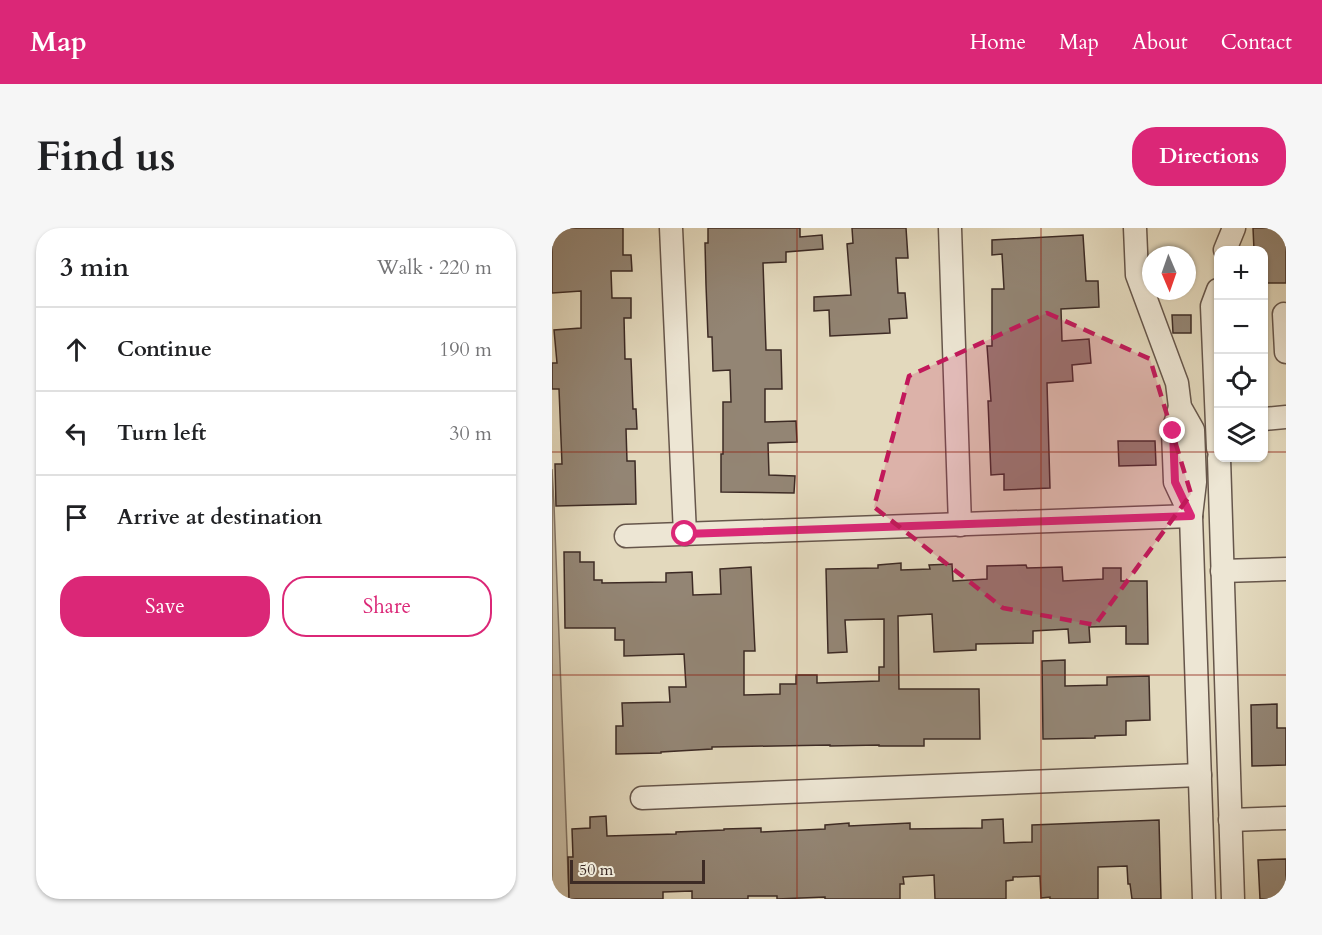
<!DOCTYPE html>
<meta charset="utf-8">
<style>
:root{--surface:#fff;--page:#f6f6f6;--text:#202124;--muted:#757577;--line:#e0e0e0;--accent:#db2777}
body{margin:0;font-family:Cardo,serif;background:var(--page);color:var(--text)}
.controls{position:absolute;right:18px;top:18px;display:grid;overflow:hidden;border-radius:12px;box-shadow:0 2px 4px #0004}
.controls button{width:54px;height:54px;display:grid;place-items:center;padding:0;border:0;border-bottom:2px solid var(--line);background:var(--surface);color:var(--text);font:30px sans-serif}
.compass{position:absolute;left:590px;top:18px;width:54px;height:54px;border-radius:50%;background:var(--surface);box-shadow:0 2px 4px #0004;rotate:178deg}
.scale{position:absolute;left:18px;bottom:15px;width:135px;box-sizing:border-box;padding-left:6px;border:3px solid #3d2b25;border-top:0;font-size:16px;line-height:21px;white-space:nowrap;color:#3d2b25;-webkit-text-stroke:4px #ede6d4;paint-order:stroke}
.stop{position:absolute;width:18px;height:18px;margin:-14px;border:4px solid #db2777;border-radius:50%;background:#fff}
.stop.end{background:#db2777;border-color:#fff;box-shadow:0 2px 6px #0008}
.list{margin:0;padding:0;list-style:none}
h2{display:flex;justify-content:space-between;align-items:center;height:78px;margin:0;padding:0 24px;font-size:26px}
h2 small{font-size:20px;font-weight:400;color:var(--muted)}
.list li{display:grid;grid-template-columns:39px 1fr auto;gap:18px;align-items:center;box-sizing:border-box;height:84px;padding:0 24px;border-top:2px solid var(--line)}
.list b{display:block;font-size:22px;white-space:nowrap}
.list em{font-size:20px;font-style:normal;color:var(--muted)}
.actions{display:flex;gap:12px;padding:18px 24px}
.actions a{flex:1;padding:14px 0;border:2px solid var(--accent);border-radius:24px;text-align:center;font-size:21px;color:var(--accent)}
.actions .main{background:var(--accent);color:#fff}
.icon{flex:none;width:33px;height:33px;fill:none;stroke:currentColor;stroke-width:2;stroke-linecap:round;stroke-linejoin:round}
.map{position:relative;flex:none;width:734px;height:671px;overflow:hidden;border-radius:24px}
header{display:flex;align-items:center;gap:36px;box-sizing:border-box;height:84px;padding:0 30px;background:var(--accent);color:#fff}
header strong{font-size:28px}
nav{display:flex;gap:33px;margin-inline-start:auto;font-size:21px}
.intro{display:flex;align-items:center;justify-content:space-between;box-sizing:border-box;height:144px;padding:0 36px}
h1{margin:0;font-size:42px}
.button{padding:15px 27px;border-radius:24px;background:var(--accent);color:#fff;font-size:21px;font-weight:700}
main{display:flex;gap:36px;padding:0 36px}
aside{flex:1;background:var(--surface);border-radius:24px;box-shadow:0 2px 4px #0004}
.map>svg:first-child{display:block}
.green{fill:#c7bba3;stroke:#827364;stroke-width:1.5}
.building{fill:#938574;stroke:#3d2b25;stroke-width:1.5}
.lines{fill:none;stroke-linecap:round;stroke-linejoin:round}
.minor-casing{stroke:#66564b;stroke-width:25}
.minor{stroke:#ede6d4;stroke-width:22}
.route{stroke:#db2777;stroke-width:8}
.marked{fill:#c2185b;fill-opacity:0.2;stroke:#c2185b;stroke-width:4.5;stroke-dasharray:12 8;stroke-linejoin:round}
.grid{fill:none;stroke:#8f2418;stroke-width:1.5;stroke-opacity:0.55}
</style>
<header>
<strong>Map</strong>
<nav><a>Home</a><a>Map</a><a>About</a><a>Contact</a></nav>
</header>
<div class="intro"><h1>Find us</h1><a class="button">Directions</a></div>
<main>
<aside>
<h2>3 min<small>Walk · 220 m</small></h2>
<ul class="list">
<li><svg class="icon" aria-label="ahead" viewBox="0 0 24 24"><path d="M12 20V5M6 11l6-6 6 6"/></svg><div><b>Continue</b></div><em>190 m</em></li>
<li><svg class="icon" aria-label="left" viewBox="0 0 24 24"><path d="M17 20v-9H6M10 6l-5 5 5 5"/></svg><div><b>Turn left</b></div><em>30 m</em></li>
<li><svg class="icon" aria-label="arrive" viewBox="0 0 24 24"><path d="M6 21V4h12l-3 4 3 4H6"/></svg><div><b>Arrive at destination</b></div></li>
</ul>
<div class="actions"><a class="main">Save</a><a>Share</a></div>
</aside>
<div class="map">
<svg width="734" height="671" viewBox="0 0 734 671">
<rect width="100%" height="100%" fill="#e3d9bd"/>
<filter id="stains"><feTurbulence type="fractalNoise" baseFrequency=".00333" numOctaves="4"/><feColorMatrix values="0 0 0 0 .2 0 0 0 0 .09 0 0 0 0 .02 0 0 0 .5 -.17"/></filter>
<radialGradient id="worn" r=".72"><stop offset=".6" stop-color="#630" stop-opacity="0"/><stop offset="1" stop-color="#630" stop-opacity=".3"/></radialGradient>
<path class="green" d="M 0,241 L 2,277 L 17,671 L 0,671 Z"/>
<g class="building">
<path d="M 0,0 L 71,0 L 71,27 L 79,27 L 80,43 L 59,43 L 60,70 L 79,70 L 79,90 L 72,90 L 73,131 L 79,131 L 81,181 L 84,181 L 85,201 L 74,201 L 75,233 L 83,233 L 84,276 L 4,278 L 3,236 L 10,236 L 7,161 L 0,161 L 0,135 L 5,135 L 2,102 L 29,100 L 29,63 L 0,65 Z"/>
<path d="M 156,0 L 248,0 L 248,9 L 270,7 L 271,21 L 234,24 L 234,34 L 211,35 L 214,122 L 229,122 L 230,161 L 213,161 L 213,194 L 244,193 L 245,214 L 216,215 L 217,247 L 243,248 L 242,265 L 169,264 L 169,226 L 171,226 L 171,174 L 179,174 L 178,142 L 161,143 L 160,109 L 156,109 L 154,57 L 153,15 L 156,15 Z"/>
<path d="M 300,0 L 354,0 L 356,30 L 344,30 L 346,65 L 353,65 L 355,90 L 337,91 L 338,105 L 278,108 L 277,82 L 262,83 L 262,69 L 299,67 L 295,16 L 301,15 Z"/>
<path d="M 701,0 L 734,0 L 734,55 L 713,55 L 713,48 L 711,48 L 711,22 L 702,22 Z"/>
<path d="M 531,7 L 534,53 L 546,53 L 547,79 L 509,81 L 510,113 L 537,111 L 539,135 L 520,137 L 521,153 L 495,155 L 498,260 L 452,262 L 452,246 L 439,247 L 436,173 L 439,173 L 435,118 L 440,118 L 440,61 L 452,61 L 450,26 L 440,27 L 440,12 Z"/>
<path d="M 620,87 L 639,87 L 639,105 L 621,105 Z"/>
<path d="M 566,213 L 603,213 L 604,237 L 567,238 Z"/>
<path d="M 12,324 L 28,324 L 28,334 L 42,334 L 42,352 L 50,352 L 50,355 L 114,354 L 114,345 L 140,344 L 141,367 L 169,366 L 168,341 L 199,339 L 203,423 L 192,423 L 192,467 L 228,466 L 228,456 L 244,456 L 244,447 L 265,447 L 265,455 L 327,453 L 327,439 L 332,439 L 332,391 L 293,392 L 295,424 L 276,425 L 274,341 L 326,340 L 326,337 L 349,335 L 349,342 L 378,341 L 377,337 L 400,336 L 401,353 L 435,351 L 435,338 L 474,337 L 475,340 L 510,339 L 511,353 L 551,351 L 551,340 L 569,340 L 569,353 L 595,353 L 596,416 L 574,416 L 574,398 L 537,399 L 538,414 L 517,415 L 516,401 L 481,403 L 481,415 L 424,416 L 424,422 L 382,424 L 380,386 L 346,388 L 347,461 L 427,461 L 428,511 L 372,511 L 372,518 L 327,518 L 327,517 L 278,518 L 278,517 L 160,519 L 160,521 L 109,524 L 109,525 L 64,526 L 64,498 L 71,498 L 70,475 L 118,474 L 117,459 L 134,459 L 132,426 L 72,428 L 72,412 L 63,412 L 63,400 L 13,400 Z"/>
<path d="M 513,432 L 513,458 L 555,457 L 555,449 L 597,448 L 598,492 L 574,493 L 574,507 L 543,508 L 543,510 L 491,511 L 490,433 Z"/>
<path d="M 725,476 L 725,500 L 734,500 L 734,537 L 700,538 L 699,477 Z"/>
<path d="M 54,588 L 55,608 L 124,606 L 124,604 L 172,602 L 172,601 L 209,600 L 209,604 L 273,601 L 273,597 L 297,595 L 297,598 L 358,595 L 358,601 L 430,600 L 430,592 L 451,591 L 452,615 L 480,614 L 480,597 L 607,592 L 609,671 L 580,671 L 578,656 L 576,656 L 575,638 L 546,639 L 546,671 L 498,671 L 498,669 L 489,670 L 488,648 L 461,649 L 461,652 L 454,653 L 454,671 L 383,671 L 382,647 L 351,649 L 352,656 L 348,656 L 348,671 L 273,671 L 273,669 L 225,671 L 225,668 L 196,668 L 196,671 L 140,671 L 140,663 L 111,664 L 111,671 L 17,671 L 16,629 L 21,629 L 20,601 L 38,600 L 38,589 Z"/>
<path d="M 734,631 L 734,671 L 708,671 L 706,632 Z"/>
</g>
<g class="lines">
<defs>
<g id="minor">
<path d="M 119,0 L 133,306"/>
<path d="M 398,0 L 408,297"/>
<path d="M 583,0 L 585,47 L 625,155 L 628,179 L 641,202 L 643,254 L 639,288 L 652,671"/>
<path d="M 673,22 L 682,0"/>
<path d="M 666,62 L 660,78 L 666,220"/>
<path d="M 732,86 L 734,124"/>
<path d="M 628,179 L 621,203 L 623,254 L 639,288"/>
<path d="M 712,191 L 734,189"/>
<path d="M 667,230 L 681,671"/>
<path d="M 74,308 L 639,288"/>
<path d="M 670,343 L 734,341"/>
<path d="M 90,570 L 648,547"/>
<path d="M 678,592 L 734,590"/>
</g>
</defs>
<use href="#minor" class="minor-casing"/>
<use href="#minor" class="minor"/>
</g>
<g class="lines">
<path class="route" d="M 133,306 L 639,288 L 623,254 L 621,203"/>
</g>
<path class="marked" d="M 495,85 L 598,131 L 639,266 L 543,397 L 451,380 L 322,279 L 357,148 Z"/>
<path class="grid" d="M 245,0 L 245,671M 489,0 L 489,671M 0,224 L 666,224M 712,224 L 734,224M 0,447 L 734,447"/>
<rect width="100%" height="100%" filter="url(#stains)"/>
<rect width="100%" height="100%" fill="url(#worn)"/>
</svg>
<div class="controls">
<button>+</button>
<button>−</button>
<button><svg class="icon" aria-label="locate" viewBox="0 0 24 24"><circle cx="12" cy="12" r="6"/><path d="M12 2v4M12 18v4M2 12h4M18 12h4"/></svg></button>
<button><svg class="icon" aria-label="layers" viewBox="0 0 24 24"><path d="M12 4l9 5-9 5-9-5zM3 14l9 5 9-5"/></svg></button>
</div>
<svg class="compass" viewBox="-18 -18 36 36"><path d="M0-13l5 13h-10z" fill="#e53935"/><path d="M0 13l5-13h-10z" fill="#757577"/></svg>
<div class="scale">50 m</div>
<div class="stop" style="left:133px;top:306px"></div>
<div class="stop end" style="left:621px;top:203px"></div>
</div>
</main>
